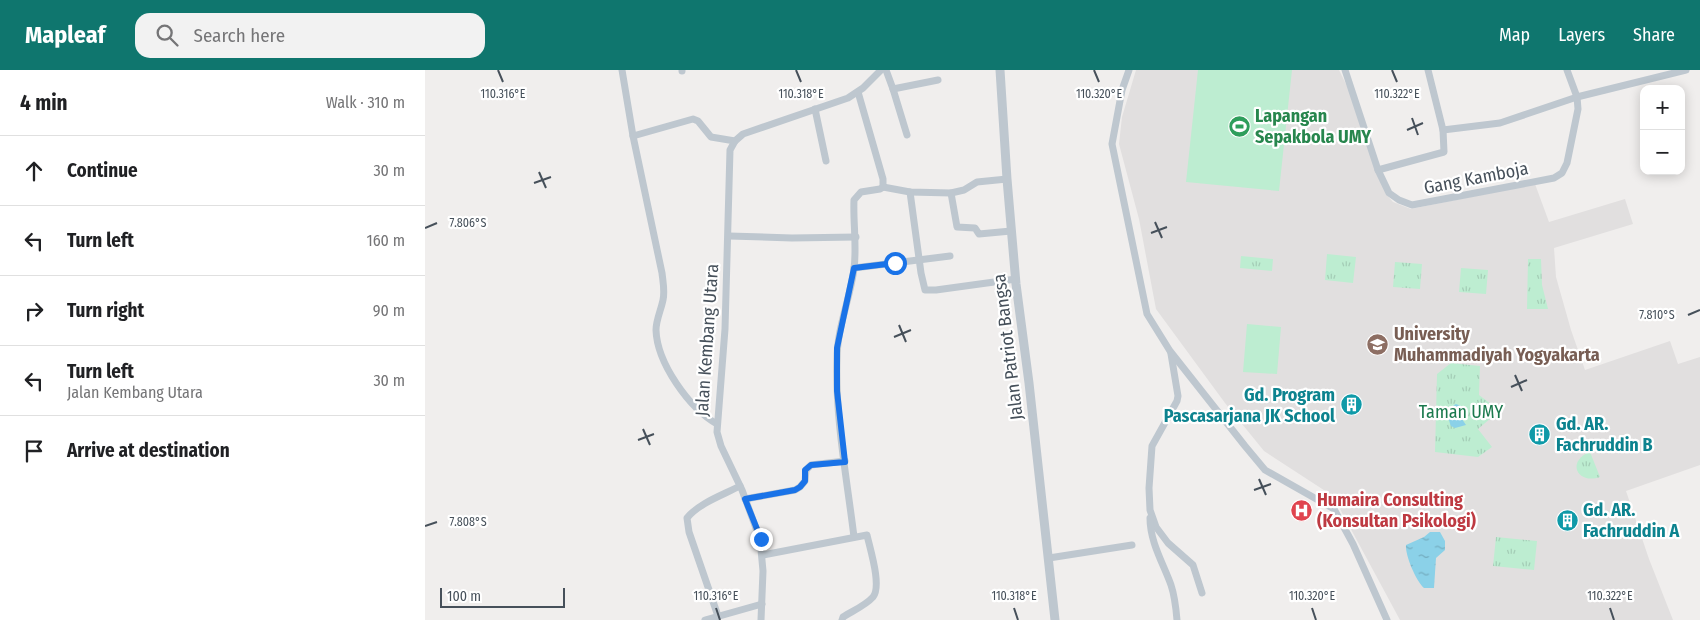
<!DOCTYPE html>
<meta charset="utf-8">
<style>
:root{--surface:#fff;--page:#f2f2f2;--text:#202124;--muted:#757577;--line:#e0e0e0;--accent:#0f766e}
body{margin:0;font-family:"Fira Sans Condensed",sans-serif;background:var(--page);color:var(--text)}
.controls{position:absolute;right:15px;top:15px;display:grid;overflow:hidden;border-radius:10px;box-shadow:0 2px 12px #0003}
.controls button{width:45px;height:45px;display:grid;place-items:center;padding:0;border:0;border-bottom:1px solid var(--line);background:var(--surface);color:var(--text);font:25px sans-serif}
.scale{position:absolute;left:15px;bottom:12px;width:125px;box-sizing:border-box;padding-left:5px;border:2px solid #46505a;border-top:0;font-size:14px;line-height:18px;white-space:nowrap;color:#46505a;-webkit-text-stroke:4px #fff;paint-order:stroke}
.stop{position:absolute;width:15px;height:15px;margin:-11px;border:4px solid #1a73e8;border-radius:50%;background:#fff}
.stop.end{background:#1a73e8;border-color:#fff;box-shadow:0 1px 5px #0008}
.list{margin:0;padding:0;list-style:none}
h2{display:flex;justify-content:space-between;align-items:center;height:65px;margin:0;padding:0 20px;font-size:21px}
h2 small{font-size:16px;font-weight:400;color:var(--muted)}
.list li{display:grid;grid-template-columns:32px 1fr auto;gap:15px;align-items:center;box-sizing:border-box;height:70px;padding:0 20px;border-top:1px solid var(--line)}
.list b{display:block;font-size:19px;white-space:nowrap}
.list p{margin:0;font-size:16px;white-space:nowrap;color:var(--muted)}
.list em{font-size:16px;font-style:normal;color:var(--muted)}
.icon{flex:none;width:28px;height:28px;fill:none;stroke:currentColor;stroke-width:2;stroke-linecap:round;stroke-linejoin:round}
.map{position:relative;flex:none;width:1275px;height:550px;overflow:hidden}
header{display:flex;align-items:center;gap:30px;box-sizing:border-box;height:70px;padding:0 25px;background:var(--accent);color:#fff}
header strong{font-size:24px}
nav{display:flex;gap:28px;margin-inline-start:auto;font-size:18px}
.search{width:350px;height:45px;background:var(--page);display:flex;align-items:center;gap:12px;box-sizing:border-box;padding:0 18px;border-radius:15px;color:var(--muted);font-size:19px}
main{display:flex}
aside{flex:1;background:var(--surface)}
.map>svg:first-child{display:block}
.education{fill:#e1dfdf}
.park{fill:url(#park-tufts)}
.garden{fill:#bdedd1}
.water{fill:url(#water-ripples)}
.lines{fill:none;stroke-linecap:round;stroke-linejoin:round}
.minor{stroke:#bec7cf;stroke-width:7}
.tertiary{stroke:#bec7cf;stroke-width:9}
.route{stroke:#1a73e8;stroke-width:6}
.ticks{fill:none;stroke:#46505a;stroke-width:2}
.labels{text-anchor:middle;stroke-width:4.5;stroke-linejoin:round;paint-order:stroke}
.leisure-label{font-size:18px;font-weight:bold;fill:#27864d;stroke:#fff;text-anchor:start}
.street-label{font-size:18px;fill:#46505a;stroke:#fff}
.education-label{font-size:18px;font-weight:bold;fill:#785e54;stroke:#fff;text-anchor:start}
.culture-label{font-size:18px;font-weight:bold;fill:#0d838f;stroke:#fff;text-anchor:start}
.park-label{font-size:18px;fill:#1a794d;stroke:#fff}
.health-label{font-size:18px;font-weight:bold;fill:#be3a42;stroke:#fff;text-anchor:start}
.ticks-label{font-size:12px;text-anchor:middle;fill:#46505a;stroke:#fff;stroke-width:4.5;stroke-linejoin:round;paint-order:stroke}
</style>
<header>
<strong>Mapleaf</strong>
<div class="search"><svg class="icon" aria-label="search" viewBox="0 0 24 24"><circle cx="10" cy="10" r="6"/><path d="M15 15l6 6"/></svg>Search here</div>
<nav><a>Map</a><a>Layers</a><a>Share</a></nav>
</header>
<main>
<aside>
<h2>4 min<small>Walk · 310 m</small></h2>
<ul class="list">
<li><svg class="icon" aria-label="ahead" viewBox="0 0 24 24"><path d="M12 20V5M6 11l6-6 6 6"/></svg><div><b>Continue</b></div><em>30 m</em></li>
<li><svg class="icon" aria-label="left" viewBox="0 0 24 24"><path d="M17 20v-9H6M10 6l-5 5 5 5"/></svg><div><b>Turn left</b></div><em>160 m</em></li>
<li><svg class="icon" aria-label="right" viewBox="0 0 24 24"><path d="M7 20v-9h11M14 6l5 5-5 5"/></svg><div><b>Turn right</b></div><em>90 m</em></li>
<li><svg class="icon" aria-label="left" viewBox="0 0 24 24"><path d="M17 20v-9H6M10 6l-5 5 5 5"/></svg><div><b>Turn left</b><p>Jalan Kembang Utara</p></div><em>30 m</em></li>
<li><svg class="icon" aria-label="arrive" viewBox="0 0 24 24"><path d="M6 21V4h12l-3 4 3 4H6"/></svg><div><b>Arrive at destination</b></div></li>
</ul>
</aside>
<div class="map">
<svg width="1275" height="550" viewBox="0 0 1275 550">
<defs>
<pattern id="park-tufts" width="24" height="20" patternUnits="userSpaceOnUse" patternTransform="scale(1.25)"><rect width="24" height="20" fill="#bdedd1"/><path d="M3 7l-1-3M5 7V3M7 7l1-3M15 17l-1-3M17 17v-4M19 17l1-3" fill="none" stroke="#a4cdb6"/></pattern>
<pattern id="water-ripples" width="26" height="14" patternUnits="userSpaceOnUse" patternTransform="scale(1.25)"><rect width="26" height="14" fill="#8bd1e8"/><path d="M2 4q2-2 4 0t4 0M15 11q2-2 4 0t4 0" fill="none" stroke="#73acbf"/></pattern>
</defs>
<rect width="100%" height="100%" fill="#f0eeed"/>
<path class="education" d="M 711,0 L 914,0 L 924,20 L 961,124 L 968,132 L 986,139 L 1110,114 L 1124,152 L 1200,129 L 1208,154 L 1129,178 L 1131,207 L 1146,260 L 1160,300 L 1245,271 L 1253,294 L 1275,287 L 1275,395 L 1201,421 L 1224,489 L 1248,550 L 975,550 L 908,426 L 839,381 L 800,333 L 731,239 L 714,149 L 694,74 L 697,47 Z"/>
<g class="park">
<path d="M 902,184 L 931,187 L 928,213 L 900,210 Z"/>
<path d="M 816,186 L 848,189 L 847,201 L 815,198 Z"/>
<path d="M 1103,189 L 1116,189 L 1117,215 L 1123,239 L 1102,239 Z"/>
<path d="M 970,192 L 997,194 L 995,219 L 968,217 Z"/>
<path d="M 1036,198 L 1063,200 L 1061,224 L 1034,222 Z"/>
<path d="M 1026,293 L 1055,296 L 1054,325 L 1066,334 L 1066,348 L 1053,359 L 1067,377 L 1053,387 L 1010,382 L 1012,304 Z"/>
<path d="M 1165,382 L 1175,407 C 1152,415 1141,391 1165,382 Z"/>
<path d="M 1071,467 L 1112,471 L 1109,500 L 1068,496 Z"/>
</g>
<g class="garden">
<path d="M 773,0 L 867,0 L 854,121 L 761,112 Z"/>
<path d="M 822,254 L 856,257 L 852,304 L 818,302 Z"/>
</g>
<g class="water">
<path d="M 1031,334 L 1036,336 L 1035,346 L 1041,355 L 1030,358 L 1026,356 C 1023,348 1021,339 1031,334 Z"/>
<path d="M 1005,462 L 1015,462 L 1020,471 L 1020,480 L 1011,488 L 1009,518 L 999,518 C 991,511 980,485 981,475 L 999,467 Z"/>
</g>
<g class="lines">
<g class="minor">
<path d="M 197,0 L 208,66 L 237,203 C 238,212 240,221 238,230 C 236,240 231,250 231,260 C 232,293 264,338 292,354"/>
<path d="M 257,0 L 257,1"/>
<path d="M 461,0 L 468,19 L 482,65"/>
<path d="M 704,0 L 697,20 L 687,74 L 722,244 L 745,281 L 820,376 L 840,400 L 909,439 L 928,474 L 962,550"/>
<path d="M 920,0 L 953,100 L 964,123 L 974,130 L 987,135 L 1129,108 L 1137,103 L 1142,93 L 1153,39 L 1152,27 L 1142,0"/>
<path d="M 468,19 L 513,10"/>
<path d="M 390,39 L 401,91"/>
<path d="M 1018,60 L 1075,53 L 1152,27 L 1261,0"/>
<path d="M 208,66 L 268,49 L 273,51 L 286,67 L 310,71"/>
<path d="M 953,100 L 1019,82 L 1018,60 L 1003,0"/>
<path d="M 458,117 L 485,122 L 526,123 L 539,120 L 552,112 L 582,109"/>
<path d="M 485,122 L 496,203 L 500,220 L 511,220 L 591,209"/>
<path d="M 526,123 L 532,157 L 550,158 L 554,164 L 586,161"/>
<path d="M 304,166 L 367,168 L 431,167"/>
<path d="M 429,198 L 525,186"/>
<path d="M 746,284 L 753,326 L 752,331 L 727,376 L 724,418 L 725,440 L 731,457 L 743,473 L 768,495 L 777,523"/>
<path d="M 320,429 L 370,420 L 375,417 L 380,411 L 381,400 L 386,395 L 420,391"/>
<path d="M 725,448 C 725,472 738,493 746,515 C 750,527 751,538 752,550"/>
<path d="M 429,467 C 422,409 410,348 412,289 C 412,258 425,229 429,199 C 432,176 428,153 429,130 L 436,122 L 455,119 L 458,117 L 458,109 L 433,22"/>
<path d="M 338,485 L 442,465 C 445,479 457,516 448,527 C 440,536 427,541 418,547 L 417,550"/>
<path d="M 624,488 L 707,475"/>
<path d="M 293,546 L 264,462 L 262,448 C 274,433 298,425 315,416"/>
<path d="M 280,550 L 337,534"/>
<path d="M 336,550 L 338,501 L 335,469 L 317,420 L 296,376 L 292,362 L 300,259 L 305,80 L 310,71 L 318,64 L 423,28 L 438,18 L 456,0"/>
</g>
<path class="tertiary" d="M 575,0 L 582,109 L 591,214 L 604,313 L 630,550"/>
</g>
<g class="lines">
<path class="route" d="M 336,469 L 320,429 L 370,420 L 375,417 L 380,411 L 380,400 L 386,395 L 420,392 L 412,321 L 412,278 L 429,198 L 470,193"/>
</g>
<path class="ticks" d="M 73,0 L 78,12M 371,0 L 376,12M 669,0 L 674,12M 967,0 L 972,12M 987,48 L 993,65M 982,60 L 998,53M 114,102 L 121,118M 109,113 L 126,107M 730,152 L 737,168M 0,158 L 12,153M 726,163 L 742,157M 1263,245 L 1275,240M 474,255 L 481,272M 469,267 L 486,260M 1090,305 L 1097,321M 1086,317 L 1102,310M 218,359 L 225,375M 213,370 L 229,364M 834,409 L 841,425M 829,420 L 846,414M 0,456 L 12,452M 291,538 L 295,550M 589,538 L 593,550M 887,538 L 891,550M 1185,538 L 1189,550"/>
<defs>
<symbol id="stadium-disc" viewBox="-11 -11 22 22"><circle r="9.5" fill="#2e9e5b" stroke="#fff"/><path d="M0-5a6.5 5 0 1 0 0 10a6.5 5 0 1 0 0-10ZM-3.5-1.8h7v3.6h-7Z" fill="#fff"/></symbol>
<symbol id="university-disc" viewBox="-11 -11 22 22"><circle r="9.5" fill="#8d6e63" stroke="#fff"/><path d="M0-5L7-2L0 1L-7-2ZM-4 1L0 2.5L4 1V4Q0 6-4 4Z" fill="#fff"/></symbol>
<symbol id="building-disc" viewBox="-11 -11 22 22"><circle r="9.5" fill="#0f9aa8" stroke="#fff"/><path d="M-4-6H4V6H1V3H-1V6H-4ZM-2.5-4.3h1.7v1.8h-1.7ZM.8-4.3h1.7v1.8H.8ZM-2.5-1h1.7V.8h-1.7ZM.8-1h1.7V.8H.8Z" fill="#fff"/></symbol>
<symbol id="hospital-disc" viewBox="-11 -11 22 22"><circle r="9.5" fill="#e0444e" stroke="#fff"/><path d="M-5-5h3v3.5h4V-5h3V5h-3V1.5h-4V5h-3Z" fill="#fff"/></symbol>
</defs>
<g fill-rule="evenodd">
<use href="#stadium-disc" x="802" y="44" width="25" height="25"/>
<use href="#university-disc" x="940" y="262" width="25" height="25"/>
<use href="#building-disc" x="914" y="322" width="25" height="25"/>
<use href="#building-disc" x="1102" y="352" width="25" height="25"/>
<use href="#hospital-disc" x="864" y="428" width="25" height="25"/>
<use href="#building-disc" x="1130" y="438" width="25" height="25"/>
</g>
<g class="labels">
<g class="leisure-label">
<text x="830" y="52">Lapangan<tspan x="830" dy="21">Sepakbola UMY</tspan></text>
</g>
<g class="street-label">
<text transform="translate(1051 108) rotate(-11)" y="6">Gang Kamboja</text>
<text transform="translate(282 270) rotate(-86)" y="6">Jalan Kembang Utara</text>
<text transform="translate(583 277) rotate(-97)" y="6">Jalan Patriot Bangsa</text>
</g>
<g class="education-label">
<text x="969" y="270">University<tspan x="969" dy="21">Muhammadiyah Yogyakarta</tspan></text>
</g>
<g class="culture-label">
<text x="910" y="331" text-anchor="end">Gd. Program<tspan x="910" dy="21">Pascasarjana JK School</tspan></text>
<text x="1131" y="360">Gd. AR.<tspan x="1131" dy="21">Fachruddin B</tspan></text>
<text x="1158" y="446">Gd. AR.<tspan x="1158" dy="21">Fachruddin A</tspan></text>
</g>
<g class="park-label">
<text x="1036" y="348">Taman UMY</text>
</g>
<g class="health-label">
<text x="892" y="436">Humaira Consulting<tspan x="892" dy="21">(Konsultan Psikologi)</tspan></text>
</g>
</g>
<g class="ticks-label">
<text x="78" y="28">110.316°E</text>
<text x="376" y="28">110.318°E</text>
<text x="674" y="28">110.320°E</text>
<text x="972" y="28">110.322°E</text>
<text x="43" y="157">7.806°S</text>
<text x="1232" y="249">7.810°S</text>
<text x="43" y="456">7.808°S</text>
<text x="291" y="530">110.316°E</text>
<text x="589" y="530">110.318°E</text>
<text x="887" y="530">110.320°E</text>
<text x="1185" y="530">110.322°E</text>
</g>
</svg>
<div class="controls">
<button>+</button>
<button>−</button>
</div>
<div class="scale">100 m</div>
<div class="stop" style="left:470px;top:193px"></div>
<div class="stop end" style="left:336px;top:469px"></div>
</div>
</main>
